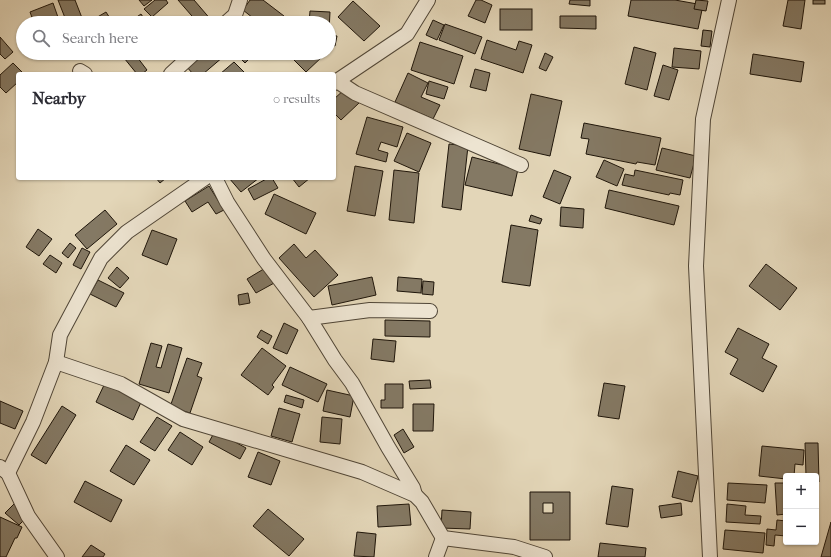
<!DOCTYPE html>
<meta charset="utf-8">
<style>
:root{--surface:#fff;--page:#f7f7f7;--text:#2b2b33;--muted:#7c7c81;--line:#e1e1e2}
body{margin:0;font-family:"IM FELL French Canon",serif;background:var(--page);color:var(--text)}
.controls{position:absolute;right:12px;bottom:12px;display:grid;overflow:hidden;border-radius:4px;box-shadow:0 1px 3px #0004}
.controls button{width:36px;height:36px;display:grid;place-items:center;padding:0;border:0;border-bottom:1px solid var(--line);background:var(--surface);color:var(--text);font:20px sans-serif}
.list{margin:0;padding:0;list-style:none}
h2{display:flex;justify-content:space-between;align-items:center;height:52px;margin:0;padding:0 16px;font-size:17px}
h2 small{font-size:13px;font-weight:400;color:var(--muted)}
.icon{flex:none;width:22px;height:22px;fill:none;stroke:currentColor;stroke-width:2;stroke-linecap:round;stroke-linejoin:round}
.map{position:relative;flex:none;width:831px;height:557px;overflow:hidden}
.search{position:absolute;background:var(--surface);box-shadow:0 1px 3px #0004;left:16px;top:16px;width:320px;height:44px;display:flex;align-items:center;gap:10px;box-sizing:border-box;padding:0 14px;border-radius:22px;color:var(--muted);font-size:15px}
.panel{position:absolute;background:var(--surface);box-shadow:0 1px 3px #0004;left:16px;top:72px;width:320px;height:108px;border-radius:4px}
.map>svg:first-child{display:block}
.building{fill:#847964;stroke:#1e150a;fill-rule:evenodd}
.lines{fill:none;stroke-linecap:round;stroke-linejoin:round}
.minor-casing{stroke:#4f4536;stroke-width:16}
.minor{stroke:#ede4d1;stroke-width:14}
</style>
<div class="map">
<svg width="831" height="557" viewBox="0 0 831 557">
<rect width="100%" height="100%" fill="#e3d6b8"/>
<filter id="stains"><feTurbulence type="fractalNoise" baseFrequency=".005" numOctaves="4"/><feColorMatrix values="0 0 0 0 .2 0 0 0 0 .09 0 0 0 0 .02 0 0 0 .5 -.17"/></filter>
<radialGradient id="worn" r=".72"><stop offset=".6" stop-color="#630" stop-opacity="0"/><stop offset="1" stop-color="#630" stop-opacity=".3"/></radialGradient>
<g class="building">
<path d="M 58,0 L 75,0 L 84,23 L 67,23 Z"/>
<path d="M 139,0 L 152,0 L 144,6 Z"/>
<path d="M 155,0 L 166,0 L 168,3 L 152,17 L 144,9 Z"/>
<path d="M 178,0 L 194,0 L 212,21 L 210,23 L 198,23 Z"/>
<path d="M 250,0 L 263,0 L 284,16 L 278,23 L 249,23 L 253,18 L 243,10 Z"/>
<path d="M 476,0 L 481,0 L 492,5 L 485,23 L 468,16 Z"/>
<path d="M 570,0 L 590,0 L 590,6 L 569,4 Z"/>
<path d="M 631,0 L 675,0 L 703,5 L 698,29 L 628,16 Z"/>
<path d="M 696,0 L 708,1 L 706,11 L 694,9 Z"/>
<path d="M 788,0 L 805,0 L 801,29 L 783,26 Z"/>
<rect x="813" y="0" width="12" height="4"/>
<path d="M 353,1 L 380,26 L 364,41 L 338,17 Z"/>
<path d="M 53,3 L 60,23 L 34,23 L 30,12 Z"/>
<rect x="500" y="9" width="32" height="21"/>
<path d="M 310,11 L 330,12 L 329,31 L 329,23 L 309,23 Z"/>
<path d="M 106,12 L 113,23 L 89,23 L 89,22 Z"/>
<path d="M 141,14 L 147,23 L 128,23 Z"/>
<path d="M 560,16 L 596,16 L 596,29 L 560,28 Z"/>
<path d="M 433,20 L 444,25 L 437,40 L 426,35 Z"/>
<path d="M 445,24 L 482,37 L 475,54 L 439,40 Z"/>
<path d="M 703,30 L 712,31 L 710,47 L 701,46 Z"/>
<path d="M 329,35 L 337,36 L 335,46 L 329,45 Z"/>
<path d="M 0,37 L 13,52 L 5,59 L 0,54 Z"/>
<path d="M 487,40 L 516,50 L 519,41 L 532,45 L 523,73 L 481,59 Z"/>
<path d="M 420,42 L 463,56 L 454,84 L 411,70 Z"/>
<path d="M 634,47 L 656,53 L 647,90 L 625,84 Z"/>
<path d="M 674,48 L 701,51 L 699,69 L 672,67 Z"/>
<path d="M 120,53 L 134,53 L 147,70 L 142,74 L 137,74 Z"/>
<path d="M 202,53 L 220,53 L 223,57 L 203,74 L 193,74 L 186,66 Z"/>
<path d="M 235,53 L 255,53 L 245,63 Z"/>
<path d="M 287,53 L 320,53 L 323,56 L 306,72 Z"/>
<path d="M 545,53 L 553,57 L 546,71 L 539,68 Z"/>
<path d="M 753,54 L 804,62 L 801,82 L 750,74 Z"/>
<path d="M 234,62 L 246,74 L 220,74 Z"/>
<path d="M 13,63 L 24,74 L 18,74 L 18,82 L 6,93 L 0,87 L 0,75 Z"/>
<path d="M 663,65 L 678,70 L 669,100 L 654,96 Z"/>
<path d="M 475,69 L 490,73 L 486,91 L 470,87 Z"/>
<path d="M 408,73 L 428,83 L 421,97 L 440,105 L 433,119 L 395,102 Z"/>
<path d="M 429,81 L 448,87 L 444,99 L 426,94 Z"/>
<path d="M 345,89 L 359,103 L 341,120 L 334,113 L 334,99 Z"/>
<path d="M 531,94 L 562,101 L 550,156 L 519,149 Z"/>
<path d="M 367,117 L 403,127 L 397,147 L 381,142 L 378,150 L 388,153 L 386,162 L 356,154 Z"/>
<path d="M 584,123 L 661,138 L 655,165 L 637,162 L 636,164 L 586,154 L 589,139 L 581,138 Z"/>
<path d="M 407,133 L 431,143 L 419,172 L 394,161 Z"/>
<path d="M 449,144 L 468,146 L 461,210 L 442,207 Z"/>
<path d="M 662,148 L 696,156 L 690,178 L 656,170 Z"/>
<path d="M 472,157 L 518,169 L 512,196 L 465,185 Z"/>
<path d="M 604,160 L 624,169 L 617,186 L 596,177 Z"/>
<path d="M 355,166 L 383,171 L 375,216 L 347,211 Z"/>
<path d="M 394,170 L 419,173 L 414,223 L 389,220 Z"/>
<path d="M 554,170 L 571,177 L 560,204 L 543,197 Z"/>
<path d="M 635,170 L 683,180 L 680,195 L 670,193 L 669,195 L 622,185 L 625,174 L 634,176 Z"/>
<path d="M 156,178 L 166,178 L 160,183 Z"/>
<path d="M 229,178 L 259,178 L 241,192 Z"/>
<path d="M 268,178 L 272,178 L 278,188 L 254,200 L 248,189 Z"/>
<path d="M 292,178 L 310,178 L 299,187 Z"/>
<path d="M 209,186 L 224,210 L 216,214 L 208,202 L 192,212 L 185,201 Z"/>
<path d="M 609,190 L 679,206 L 674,225 L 605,208 Z"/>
<path d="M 274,194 L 316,213 L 306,234 L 265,214 Z"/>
<path d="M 561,207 L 584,209 L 583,228 L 560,226 Z"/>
<path d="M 105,210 L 117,224 L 87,249 L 75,235 Z"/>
<path d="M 531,215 L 542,219 L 540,224 L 529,221 Z"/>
<path d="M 511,225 L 538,230 L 530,286 L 502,282 Z"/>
<path d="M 38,229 L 52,239 L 39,256 L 26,247 Z"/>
<path d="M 152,230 L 177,239 L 167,265 L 142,255 Z"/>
<path d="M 70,243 L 76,248 L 68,258 L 62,253 Z"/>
<path d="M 294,244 L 306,258 L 315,250 L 338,275 L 314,297 L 279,258 Z"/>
<path d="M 82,248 L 90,252 L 81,269 L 73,265 Z"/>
<path d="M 50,255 L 62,263 L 56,273 L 43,264 Z"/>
<path d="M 766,264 L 797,288 L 780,310 L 749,286 Z"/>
<path d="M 117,267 L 129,278 L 120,288 L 108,278 Z"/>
<path d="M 267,267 L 276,282 L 256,293 L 247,279 Z"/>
<path d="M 372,277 L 376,295 L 332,305 L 328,286 Z"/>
<path d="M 398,277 L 422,279 L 421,293 L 397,291 Z"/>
<path d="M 98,280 L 124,293 L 116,307 L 90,294 Z"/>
<path d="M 423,281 L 434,282 L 433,295 L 422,294 Z"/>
<path d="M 248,293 L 250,303 L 239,305 L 238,295 Z"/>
<path d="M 385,320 L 430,321 L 430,337 L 385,336 Z"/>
<path d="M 284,323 L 298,330 L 287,354 L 273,348 Z"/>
<path d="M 738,328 L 769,344 L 762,358 L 777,366 L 763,392 L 730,374 L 738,359 L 725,352 Z"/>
<path d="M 261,330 L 272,336 L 268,344 L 257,337 Z"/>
<path d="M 373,339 L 396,341 L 394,362 L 371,359 Z"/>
<path d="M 151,343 L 162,346 L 156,367 L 161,368 L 168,344 L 182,348 L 169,393 L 139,384 Z"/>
<path d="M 262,348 L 286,366 L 272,385 L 274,387 L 268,395 L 241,375 Z"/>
<path d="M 187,358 L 202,363 L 197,376 L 202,378 L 190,413 L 170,407 Z"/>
<path d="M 290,367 L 327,384 L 318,402 L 282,385 Z"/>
<path d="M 430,380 L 431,388 L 410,389 L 409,381 Z"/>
<path d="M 105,383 L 142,400 L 133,420 L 96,402 Z"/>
<path d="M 604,383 L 625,386 L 619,419 L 598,416 Z"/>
<path d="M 385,384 L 403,384 L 403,408 L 381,408 L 381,400 L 385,400 Z"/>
<path d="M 327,390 L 354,396 L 350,417 L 323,411 Z"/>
<path d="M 286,395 L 304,400 L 302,408 L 284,402 Z"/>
<path d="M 0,401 L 23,411 L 15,429 L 0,423 Z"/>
<path d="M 413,404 L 434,404 L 433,431 L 413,431 Z"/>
<path d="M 62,406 L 76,415 L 46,464 L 31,455 Z"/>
<path d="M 279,408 L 300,414 L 292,442 L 271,436 Z"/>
<path d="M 157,417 L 172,426 L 155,451 L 140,442 Z"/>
<path d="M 322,417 L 342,419 L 340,444 L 320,442 Z"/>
<path d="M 403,429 L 414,447 L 404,453 L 394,435 Z"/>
<path d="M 215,431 L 246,448 L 240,459 L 209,442 Z"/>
<path d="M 180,432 L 203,447 L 192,465 L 168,450 Z"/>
<path d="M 805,443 L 818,443 L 819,482 L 816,482 L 816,476 L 806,476 Z"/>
<path d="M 126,445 L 150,460 L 134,485 L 110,471 Z"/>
<path d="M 762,446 L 804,450 L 803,465 L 795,464 L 794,476 L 786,476 L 786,479 L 759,476 Z"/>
<path d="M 258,452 L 280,461 L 271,485 L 248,477 Z"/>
<path d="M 678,471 L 698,476 L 692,502 L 672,497 Z"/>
<path d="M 85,481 L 122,500 L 111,522 L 74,502 Z"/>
<path d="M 728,483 L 767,485 L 765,503 L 727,500 Z"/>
<path d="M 775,483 L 786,483 L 786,514 L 777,515 Z"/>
<path d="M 612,486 L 633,489 L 628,527 L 606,524 Z"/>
<path d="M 530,492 L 570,492 L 570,540 L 530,540 ZM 543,503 L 553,503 L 553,513 L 543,513 Z"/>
<path d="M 681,503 L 682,515 L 661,518 L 659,506 Z"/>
<path d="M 14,504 L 28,516 L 19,525 L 5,513 Z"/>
<path d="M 409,504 L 411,525 L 378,527 L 377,506 Z"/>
<path d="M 727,504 L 746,506 L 745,515 L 761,516 L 760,524 L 726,522 Z"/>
<path d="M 268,509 L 304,539 L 289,556 L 253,526 Z"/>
<path d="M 442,510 L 471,512 L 470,529 L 441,528 Z"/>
<path d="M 0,517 L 22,527 L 17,538 L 15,538 L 6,557 L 0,557 Z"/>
<path d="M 777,520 L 786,521 L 786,536 L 775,535 L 774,546 L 766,545 L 767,529 L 776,530 Z"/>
<path d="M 831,522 L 831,557 L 821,557 Z"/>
<path d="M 725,530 L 765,533 L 763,553 L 723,549 Z"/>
<path d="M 357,532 L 376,534 L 374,557 L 354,556 Z"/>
<path d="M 600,543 L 646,548 L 645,557 L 598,557 Z"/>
<path d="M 91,545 L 105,554 L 103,557 L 82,557 Z"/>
</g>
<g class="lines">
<defs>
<g id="minor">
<path d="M 226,23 L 235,15 L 240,0"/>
<path d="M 80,71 L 85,74"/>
<path d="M 171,74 L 194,53"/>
<path d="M 337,81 L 355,93 L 521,165"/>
<path d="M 334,83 L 407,34 L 428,0"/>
<path d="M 215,178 L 227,202 L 264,259 L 309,318 L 335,360 L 352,383 L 388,447 L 413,488 L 415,495"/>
<path d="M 309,318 L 370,310 L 430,311"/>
<path d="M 56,362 L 121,384 L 183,419 L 362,472 L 415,495 L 422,502 L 443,538 L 514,547 L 545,557"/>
<path d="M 0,467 L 8,473 L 28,516 L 57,557"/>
<path d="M 8,473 L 33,422 L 56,362 L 60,335 L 101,258 L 127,232 L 205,178"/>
<path d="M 436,557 L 443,538"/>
<path d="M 710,557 L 696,266 L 703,119 L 729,0"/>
</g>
</defs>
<use href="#minor" class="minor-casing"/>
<use href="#minor" class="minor"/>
</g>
<rect width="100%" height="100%" filter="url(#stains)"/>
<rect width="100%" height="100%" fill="url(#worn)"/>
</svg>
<div class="controls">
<button>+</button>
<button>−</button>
</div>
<div class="search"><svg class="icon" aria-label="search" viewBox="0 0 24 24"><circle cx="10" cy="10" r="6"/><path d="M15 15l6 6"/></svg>Search here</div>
<section class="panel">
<h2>Nearby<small>0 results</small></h2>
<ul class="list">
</ul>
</section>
</div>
